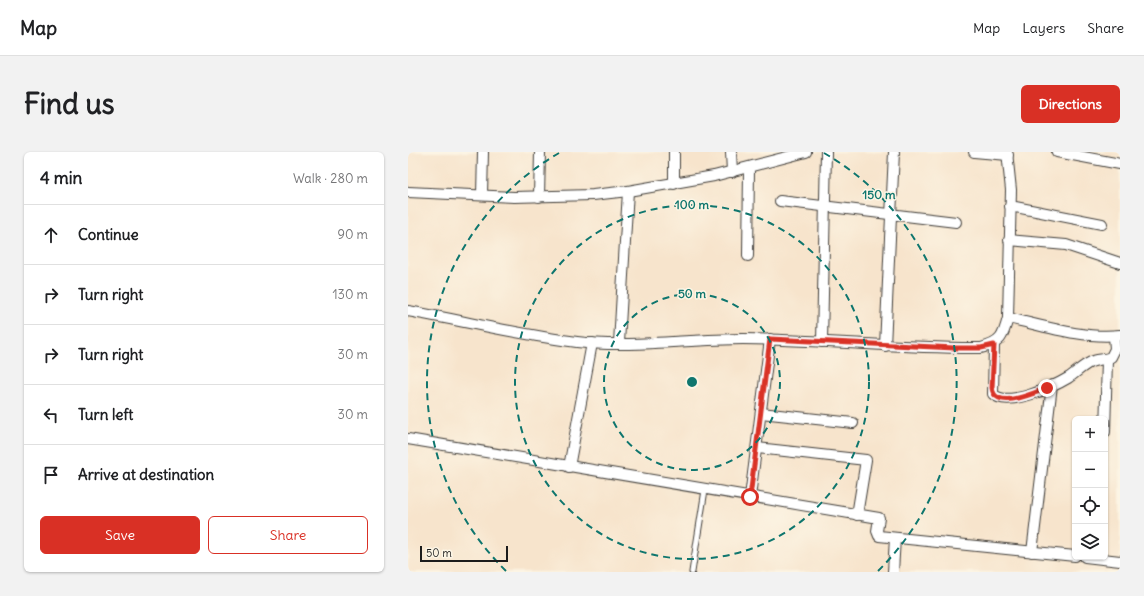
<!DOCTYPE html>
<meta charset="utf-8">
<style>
:root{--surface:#fff;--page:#f2f2f2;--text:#202124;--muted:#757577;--line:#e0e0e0;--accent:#d93025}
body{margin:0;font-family:Delius,sans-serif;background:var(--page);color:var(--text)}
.controls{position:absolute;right:12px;bottom:12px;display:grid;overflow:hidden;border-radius:6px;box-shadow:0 1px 3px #0004}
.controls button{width:36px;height:36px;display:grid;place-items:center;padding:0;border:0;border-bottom:1px solid var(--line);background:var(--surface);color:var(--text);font:20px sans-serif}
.scale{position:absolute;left:12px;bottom:10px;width:88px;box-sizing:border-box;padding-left:4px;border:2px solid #1c1c1c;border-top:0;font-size:11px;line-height:14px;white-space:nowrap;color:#1c1c1c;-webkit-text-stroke:3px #fcf5e5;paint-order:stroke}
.stop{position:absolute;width:12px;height:12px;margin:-9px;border:3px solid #d93025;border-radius:50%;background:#fff}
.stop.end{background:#d93025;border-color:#fff;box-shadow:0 1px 4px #0008}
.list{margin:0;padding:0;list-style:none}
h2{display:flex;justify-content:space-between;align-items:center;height:52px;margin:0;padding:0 16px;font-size:17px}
h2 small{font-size:13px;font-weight:400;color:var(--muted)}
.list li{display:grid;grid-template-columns:26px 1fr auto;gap:12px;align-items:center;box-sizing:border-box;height:60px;padding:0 16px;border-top:1px solid var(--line)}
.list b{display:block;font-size:15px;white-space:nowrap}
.list em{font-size:13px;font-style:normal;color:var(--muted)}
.actions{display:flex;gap:8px;padding:12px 16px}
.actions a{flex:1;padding:9px 0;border:1px solid var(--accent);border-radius:6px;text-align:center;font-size:14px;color:var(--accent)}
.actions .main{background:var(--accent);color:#fff}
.icon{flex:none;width:22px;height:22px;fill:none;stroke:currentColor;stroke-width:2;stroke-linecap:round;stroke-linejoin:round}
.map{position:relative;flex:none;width:712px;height:420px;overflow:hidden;border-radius:6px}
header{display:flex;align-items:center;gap:24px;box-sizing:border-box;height:56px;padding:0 20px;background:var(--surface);border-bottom:1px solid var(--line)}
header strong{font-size:19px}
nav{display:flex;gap:22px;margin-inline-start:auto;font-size:14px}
.intro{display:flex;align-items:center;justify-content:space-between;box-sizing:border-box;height:96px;padding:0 24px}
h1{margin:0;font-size:28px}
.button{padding:10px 18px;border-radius:6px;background:var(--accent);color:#fff;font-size:14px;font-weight:700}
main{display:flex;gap:24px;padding:0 24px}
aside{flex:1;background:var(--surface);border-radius:6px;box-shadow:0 1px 3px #0004}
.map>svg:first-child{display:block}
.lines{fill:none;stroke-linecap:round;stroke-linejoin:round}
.service-casing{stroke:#3d3a36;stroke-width:7}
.minor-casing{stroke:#3d3a36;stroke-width:12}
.service{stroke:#fff;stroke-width:5}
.minor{stroke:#fff;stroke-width:10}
.route{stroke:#d93025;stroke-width:5}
.ring{fill:none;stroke:#0f766e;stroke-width:2;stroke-dasharray:7 5}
.centre{fill:#0f766e;stroke:#fcf5e5;stroke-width:2}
.ring-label{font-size:12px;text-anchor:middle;font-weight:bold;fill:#0f766e;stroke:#fcf5e5;stroke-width:3;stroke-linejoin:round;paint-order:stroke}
</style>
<header>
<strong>Map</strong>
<nav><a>Map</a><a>Layers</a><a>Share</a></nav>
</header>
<div class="intro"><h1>Find us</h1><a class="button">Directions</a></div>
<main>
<aside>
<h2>4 min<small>Walk · 280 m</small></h2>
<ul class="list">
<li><svg class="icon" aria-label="ahead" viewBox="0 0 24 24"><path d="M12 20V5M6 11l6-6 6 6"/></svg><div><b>Continue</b></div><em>90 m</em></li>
<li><svg class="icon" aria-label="right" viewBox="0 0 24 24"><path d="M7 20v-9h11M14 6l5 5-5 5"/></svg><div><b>Turn right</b></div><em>130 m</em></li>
<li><svg class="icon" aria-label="right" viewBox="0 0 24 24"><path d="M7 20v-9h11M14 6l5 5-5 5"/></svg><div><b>Turn right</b></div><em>30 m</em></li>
<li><svg class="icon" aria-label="left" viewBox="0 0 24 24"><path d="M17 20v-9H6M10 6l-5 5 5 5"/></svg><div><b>Turn left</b></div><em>30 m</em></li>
<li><svg class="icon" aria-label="arrive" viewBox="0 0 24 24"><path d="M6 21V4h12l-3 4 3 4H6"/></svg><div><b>Arrive at destination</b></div></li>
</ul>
<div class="actions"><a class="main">Save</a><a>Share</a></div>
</aside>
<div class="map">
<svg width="712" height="420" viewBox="0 0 712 420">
<rect width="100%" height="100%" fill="#fcf5e5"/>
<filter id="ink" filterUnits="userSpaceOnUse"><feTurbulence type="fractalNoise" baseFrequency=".025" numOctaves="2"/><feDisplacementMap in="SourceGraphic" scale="8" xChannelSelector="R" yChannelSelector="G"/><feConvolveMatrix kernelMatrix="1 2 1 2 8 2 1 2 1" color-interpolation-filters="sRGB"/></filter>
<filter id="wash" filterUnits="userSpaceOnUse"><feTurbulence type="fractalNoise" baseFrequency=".012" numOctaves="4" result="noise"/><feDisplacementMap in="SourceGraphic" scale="16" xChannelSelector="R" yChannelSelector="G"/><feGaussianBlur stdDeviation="0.9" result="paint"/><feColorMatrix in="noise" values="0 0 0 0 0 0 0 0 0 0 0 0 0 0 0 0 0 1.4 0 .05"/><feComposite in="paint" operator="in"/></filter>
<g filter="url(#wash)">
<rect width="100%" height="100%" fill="#f7e4cc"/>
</g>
<g filter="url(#ink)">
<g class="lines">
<defs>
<path id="service" d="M 284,420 L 297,338"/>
<g id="minor">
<path d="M 266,0 L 266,32"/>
<path d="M 323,0 L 324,20"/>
<path d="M 566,0 L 600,3"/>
<path d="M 599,0 L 603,38 L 600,166"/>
<path d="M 649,0 L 712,12"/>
<path d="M 0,40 L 106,45 L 185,43 L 220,39 L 306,24 L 398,0"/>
<path d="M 74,43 L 75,0"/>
<path d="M 131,45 L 132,0"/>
<path d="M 372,49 L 548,70"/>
<path d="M 602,54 L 694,72"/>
<path d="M 601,88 L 658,93 L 712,111"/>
<path d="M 340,104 L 341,17"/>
<path d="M 0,159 C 57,169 112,183 169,190 C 224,196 280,187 335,187 C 415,187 494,197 573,196 C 593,191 595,185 600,166 C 636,174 675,187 712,183"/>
<path d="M 414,190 L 418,0"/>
<path d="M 211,191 L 220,39"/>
<path d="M 586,193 L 585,242 C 599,256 645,235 660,226 C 668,221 674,214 683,210 C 689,207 697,208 703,205 L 707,197 L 706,184"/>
<path d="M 477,194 L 486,0"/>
<path d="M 353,261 L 445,271"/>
<path d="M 697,280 L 699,207"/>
<path d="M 0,287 L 471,366 L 469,379 L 471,384 L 667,404"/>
<path d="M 349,296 L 458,308 L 449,363"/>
<path d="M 161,315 L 184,191"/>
<path d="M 342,345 L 362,187"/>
<path d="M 624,400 L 644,233"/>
<path d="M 677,405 L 712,409"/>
<path d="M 485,420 L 487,386"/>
</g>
</defs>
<use href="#service" class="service-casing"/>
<use href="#minor" class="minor-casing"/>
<use href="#service" class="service"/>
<use href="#minor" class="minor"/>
</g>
</g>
<g class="lines" filter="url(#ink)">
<path class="route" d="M 342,345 L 362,187 L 547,196 L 573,196 L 586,193 L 584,236 C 587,259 626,241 639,236"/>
</g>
<g class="ring">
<circle cx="284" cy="230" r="88"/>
<circle cx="284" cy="230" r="177"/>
<path d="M98 419A265 265 0 0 1 151 1M416 1A265 265 0 0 1 470 419"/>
</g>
<circle cx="284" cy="230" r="6" class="centre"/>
<g class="ring-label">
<text x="471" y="47">150 m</text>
<text x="284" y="57">100 m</text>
<text x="284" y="146">50 m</text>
</g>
</svg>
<div class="controls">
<button>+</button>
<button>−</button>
<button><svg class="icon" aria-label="locate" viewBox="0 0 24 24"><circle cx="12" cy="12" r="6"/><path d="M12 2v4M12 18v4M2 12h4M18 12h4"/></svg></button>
<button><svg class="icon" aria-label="layers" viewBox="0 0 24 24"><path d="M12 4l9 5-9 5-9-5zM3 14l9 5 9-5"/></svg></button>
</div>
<div class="scale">50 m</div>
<div class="stop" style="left:342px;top:345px"></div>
<div class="stop end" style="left:639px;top:236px"></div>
</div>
</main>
